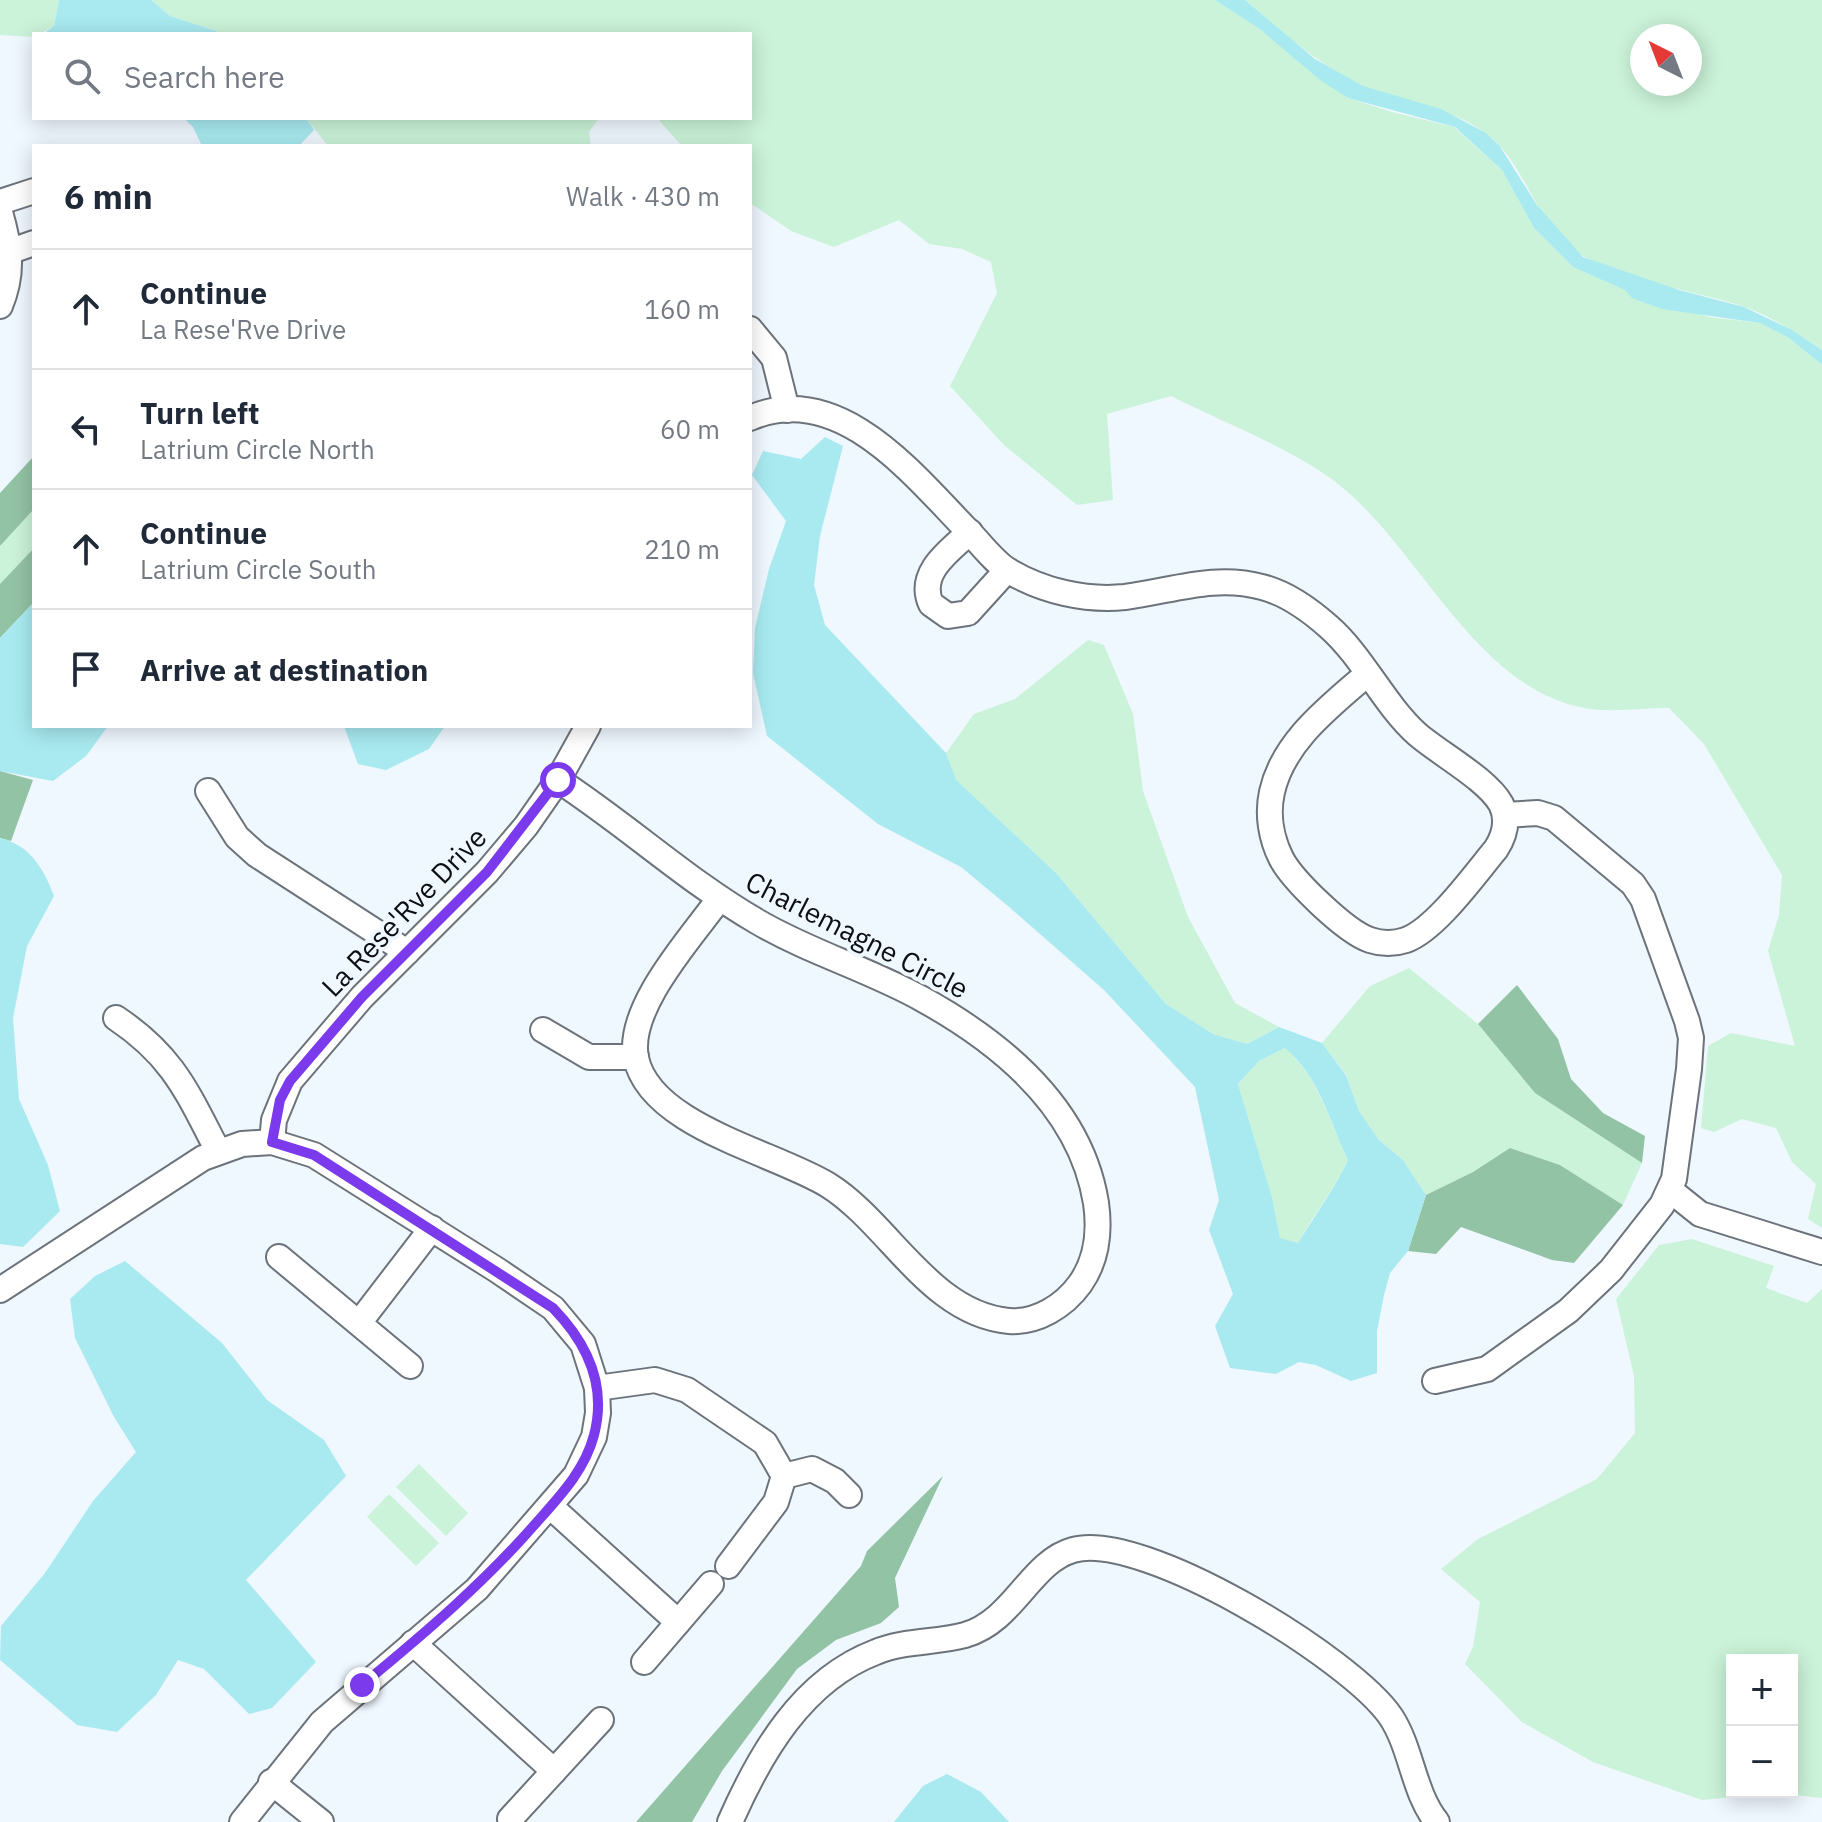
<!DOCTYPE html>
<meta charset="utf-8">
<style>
:root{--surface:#fff;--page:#f2f2f3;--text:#1f2937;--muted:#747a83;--line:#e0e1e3}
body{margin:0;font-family:"IBM Plex Sans",sans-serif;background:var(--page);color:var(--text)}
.controls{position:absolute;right:24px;bottom:24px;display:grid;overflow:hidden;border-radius:0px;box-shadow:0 4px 20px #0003}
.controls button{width:72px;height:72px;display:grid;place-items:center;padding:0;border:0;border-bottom:2px solid var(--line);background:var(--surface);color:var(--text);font:40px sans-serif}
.compass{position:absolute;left:1630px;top:24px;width:72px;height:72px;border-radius:50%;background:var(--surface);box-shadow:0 4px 20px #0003;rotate:318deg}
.stop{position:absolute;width:24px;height:24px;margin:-18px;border:6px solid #7c3aed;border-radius:50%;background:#fff}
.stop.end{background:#7c3aed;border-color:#fff;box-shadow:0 2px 8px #0008}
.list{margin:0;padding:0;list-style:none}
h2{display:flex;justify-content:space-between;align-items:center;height:104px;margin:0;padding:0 32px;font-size:34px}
h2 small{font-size:26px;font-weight:400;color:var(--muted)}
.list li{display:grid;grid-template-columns:52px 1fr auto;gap:24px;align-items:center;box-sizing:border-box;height:120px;padding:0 32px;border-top:2px solid var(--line)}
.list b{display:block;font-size:30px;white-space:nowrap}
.list p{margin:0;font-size:26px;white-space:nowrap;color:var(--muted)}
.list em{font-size:26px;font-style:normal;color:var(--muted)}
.icon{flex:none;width:44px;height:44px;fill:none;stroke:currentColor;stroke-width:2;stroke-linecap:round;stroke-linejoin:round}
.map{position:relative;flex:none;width:1822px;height:1822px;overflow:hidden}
.search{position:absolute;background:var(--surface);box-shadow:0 4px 20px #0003;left:32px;top:32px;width:720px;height:88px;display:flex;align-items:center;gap:20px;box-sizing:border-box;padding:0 28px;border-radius:0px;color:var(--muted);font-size:30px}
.panel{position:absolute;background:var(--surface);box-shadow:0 4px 20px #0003;left:32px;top:144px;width:720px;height:584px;border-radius:0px}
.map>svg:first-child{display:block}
.green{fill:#cbf3d9;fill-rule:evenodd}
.forest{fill:#93c3a5}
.water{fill:#a8eaf0;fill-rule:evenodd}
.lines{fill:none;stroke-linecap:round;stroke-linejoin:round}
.street-casing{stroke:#6c737a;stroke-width:28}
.street{stroke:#fff;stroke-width:24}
.route{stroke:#7c3aed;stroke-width:10}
.labels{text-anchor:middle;stroke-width:8;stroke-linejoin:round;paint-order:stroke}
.street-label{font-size:28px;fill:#0c0f12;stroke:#eff7ff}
</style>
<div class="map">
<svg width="1822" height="1822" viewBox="0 0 1822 1822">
<rect width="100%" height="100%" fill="#eff7ff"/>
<g class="green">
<path d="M 0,0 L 59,0 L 54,26 L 34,37 L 0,35 Z"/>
<path d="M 151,0 L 1215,0 L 1261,30 L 1348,98 L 1392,112 L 1454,127 L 1502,170 L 1534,228 L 1573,267 L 1626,290 L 1709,317 L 1760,323 L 1789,338 L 1822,365 L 1822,1228 L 1808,1219 L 1816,1184 L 1792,1162 L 1776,1128 L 1742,1119 L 1714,1132 L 1701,1128 L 1708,1046 L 1731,1033 L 1795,1046 L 1768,951 L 1779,915 L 1782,875 L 1704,744 L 1669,708 C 1642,708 1610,713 1584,708 C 1474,687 1420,548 1338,484 C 1294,449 1222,422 1171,396 L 1107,414 L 1113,500 L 1077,505 L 1004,445 L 950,386 L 997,293 L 991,262 L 962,249 L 929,244 L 899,220 L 834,247 L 791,231 L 750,203 L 750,146 L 682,146 L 657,118 L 750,118 L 750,34 L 225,34 L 170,16 Z"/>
<path d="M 1245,0 L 1822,0 L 1822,350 C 1797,333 1771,316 1742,306 C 1691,290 1633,283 1585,257 C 1537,232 1528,165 1487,134 C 1450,106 1404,105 1363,86 C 1318,65 1282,31 1245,0 ZM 1642,36 L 1690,36 L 1690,84 L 1642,84 Z"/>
<path d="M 306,118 L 599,118 L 589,132 L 591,146 L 328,146 Z"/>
<path d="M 34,509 L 34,548 L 0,584 L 0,546 Z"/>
<path d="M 1088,640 L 1104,645 L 1133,714 L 1143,791 L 1188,917 L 1235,1003 L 1279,1027 L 1247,1044 L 1213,1034 L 1166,1004 L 1056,873 L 955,780 L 946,753 L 974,714 L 1015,699 Z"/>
<path d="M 1409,968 L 1478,1024 L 1535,1093 L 1642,1163 L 1623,1205 L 1560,1165 L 1510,1148 L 1473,1172 L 1426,1195 L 1403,1160 L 1379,1140 L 1359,1111 L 1346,1074 L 1322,1043 L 1370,986 Z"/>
<path d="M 1285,1048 C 1319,1078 1329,1120 1348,1160 C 1334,1190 1314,1214 1298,1243 L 1280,1239 L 1272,1197 L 1238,1084 L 1259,1061 Z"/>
<path d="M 1692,1239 L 1774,1266 L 1766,1288 L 1807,1303 L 1822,1289 L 1822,1798 L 1775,1793 L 1702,1800 L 1593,1762 L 1522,1722 L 1465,1664 L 1473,1647 L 1480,1602 L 1441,1569 L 1478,1539 L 1597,1479 L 1635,1433 L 1634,1376 L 1616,1299 L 1659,1245 ZM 1732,1660 L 1792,1660 L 1792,1792 L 1732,1792 Z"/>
<path d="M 419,1464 L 468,1513 L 446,1536 L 396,1487 Z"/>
<path d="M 389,1494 L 439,1543 L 416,1566 L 367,1517 Z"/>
</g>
<g class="forest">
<path d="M 34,456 L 34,509 L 0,546 L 0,493 Z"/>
<path d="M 34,548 L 34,602 L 0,638 L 0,584 Z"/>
<path d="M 0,771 L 33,780 L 11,841 L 0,838 Z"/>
<path d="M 1517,985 L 1558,1039 L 1571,1079 L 1603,1113 L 1645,1136 L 1642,1163 L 1535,1093 L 1478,1024 Z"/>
<path d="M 1510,1148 L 1560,1165 L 1623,1205 L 1574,1263 L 1552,1260 L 1461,1227 L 1436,1254 L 1408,1251 L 1426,1195 L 1473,1172 Z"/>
<path d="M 943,1476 L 895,1578 L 899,1607 L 881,1623 L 836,1640 L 797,1669 L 722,1771 L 692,1822 L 636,1822 L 861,1566 L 867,1551 Z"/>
</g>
<g class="water">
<path d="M 59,0 L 151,0 L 170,16 L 225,34 L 43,34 L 54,26 Z"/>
<path d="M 1215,0 L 1245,0 L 1315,59 L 1363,86 L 1441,109 L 1486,133 L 1499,145 L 1537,205 L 1583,257 L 1679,290 L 1744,307 L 1792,330 L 1822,350 L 1822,365 L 1789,338 L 1760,323 L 1662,309 L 1632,298 L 1625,290 L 1573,267 L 1534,228 L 1502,170 L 1455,127 L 1348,98 L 1320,80 L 1261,30 Z"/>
<path d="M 184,118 L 306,118 L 314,130 L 299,146 L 202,146 L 193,127 Z"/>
<path d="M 825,437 L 843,446 L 820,536 L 814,585 L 825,625 L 946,753 L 956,780 L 1056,873 L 1166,1004 L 1213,1034 L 1247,1044 L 1279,1027 L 1322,1043 L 1346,1075 L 1359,1111 L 1379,1140 L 1403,1160 L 1426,1195 L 1408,1251 L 1390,1273 L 1384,1295 L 1377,1331 L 1377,1373 L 1351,1381 L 1316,1365 L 1299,1362 L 1276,1374 L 1230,1368 L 1215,1326 L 1233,1294 L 1209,1230 L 1219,1200 L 1195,1087 L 1104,990 L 1008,906 L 961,867 L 878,824 L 767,736 L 753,673 L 755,628 L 769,569 L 786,521 L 752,475 L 763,451 L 801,459 ZM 1285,1048 C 1320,1078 1329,1120 1348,1160 C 1334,1190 1315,1215 1298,1243 L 1280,1238 L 1272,1197 L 1238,1084 L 1259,1061 Z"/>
<path d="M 34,602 L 34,726 L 108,726 L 86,756 L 53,781 L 0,771 L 0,638 Z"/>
<path d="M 344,726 L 445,726 L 429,749 L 386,770 L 358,764 Z"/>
<path d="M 0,838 C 30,845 44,869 54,896 L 27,946 L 13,1018 L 19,1099 L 48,1165 L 60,1211 L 23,1247 L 0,1244 Z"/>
<path d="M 125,1261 L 222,1343 L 267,1400 L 324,1440 L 346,1476 L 246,1580 L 316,1662 L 272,1708 L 249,1714 L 204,1669 L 178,1660 L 156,1695 L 117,1732 L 77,1725 L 0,1660 L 1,1626 L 45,1573 L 93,1501 L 136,1452 L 114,1417 L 75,1338 L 70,1299 L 95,1276 Z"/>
<path d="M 947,1774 L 981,1792 L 1009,1822 L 894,1822 L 923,1786 Z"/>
</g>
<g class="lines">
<defs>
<g id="street">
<path d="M 0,202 L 34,191"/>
<path d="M 0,212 C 10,247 14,272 0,306"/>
<path d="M 11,251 L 34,243"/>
<path d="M 750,329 L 774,358 L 787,410"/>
<path d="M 750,418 C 840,379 915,477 970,533 C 982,545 995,563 1009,571 C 1043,591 1085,601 1125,597 C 1172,591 1214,574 1262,587 C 1286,593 1311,611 1329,627 C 1363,657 1383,703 1417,734 C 1440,754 1487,779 1501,804 C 1509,820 1505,835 1496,849 C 1475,874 1436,929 1406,940 C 1394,944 1382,944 1370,940 C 1346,932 1292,880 1281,858 C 1271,838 1267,814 1272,792 C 1283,742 1329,707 1366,675"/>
<path d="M 970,532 C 949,551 917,573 931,604 L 948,616 L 968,613 L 1007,570"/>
<path d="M 558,780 C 627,825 687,881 758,922 C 811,953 871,970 924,1000 C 1003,1044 1081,1109 1096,1203 C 1100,1231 1097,1260 1080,1284 C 1064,1306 1037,1323 1009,1321 C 930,1314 889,1223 828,1185 C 774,1152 650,1126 636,1058 C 626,1008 691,938 719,899"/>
<path d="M 208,791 L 237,837 L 257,855 L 407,952"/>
<path d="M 116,1018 C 174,1057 187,1092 218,1151"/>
<path d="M 543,1030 L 589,1057 L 636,1057"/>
<path d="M 272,1142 L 274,1120 L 290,1081 L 362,997 L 487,872 L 526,826 L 558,780 L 588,726"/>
<path d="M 1670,1190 L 1700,1214 L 1822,1252"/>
<path d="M 279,1257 L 410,1366"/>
<path d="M 0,1290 L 203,1158 L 242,1144 L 272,1142 L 314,1155 L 497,1270 L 553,1308 L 583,1344 L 597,1388 L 598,1413 L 594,1437 L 576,1475 L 477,1589 L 322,1722 L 242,1822"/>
<path d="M 359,1323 L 432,1228"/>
<path d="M 1435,1381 L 1487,1369 L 1568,1311 L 1611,1270 L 1662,1205 L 1674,1179 L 1689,1069 L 1691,1038 L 1687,1021 L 1643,899 L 1633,884 L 1554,818 L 1538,813 L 1505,815"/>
<path d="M 597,1388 L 655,1380 L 687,1390 L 765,1443 L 784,1476 L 812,1469 L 835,1481 L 849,1495"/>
<path d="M 551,1507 L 678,1622"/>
<path d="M 728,1566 L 776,1502 L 784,1476"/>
<path d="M 413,1643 L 554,1771"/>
<path d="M 644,1662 L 711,1584"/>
<path d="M 271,1782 L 321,1822"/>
<path d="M 510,1819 L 601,1720"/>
<path d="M 730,1822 C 760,1754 802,1680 876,1652 C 905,1640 936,1643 965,1635 C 1014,1621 1030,1562 1073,1550 C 1142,1530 1352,1659 1391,1717 C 1412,1749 1413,1792 1437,1822"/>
</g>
</defs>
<use href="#street" class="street-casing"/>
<use href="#street" class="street"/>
</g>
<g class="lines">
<path class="route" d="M 362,1685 C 425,1633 484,1583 537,1522 C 560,1496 585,1470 594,1435 C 607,1386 587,1343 553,1308 L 314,1155 L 272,1142 L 280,1100 L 290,1081 L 362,997 L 487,872 L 558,780"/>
</g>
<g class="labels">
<g class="street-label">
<text transform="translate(404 912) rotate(-46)" y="10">La Rese'Rve Drive</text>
<text transform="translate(857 935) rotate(27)" y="10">Charlemagne Circle</text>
</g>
</g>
</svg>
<div class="controls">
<button>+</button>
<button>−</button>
</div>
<svg class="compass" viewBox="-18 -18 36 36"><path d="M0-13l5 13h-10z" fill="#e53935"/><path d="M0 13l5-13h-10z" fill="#747a83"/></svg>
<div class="stop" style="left:558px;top:780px"></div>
<div class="stop end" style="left:362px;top:1685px"></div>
<div class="search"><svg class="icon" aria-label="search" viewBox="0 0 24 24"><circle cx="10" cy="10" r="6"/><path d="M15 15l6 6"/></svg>Search here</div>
<section class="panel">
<h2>6 min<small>Walk · 430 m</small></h2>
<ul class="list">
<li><svg class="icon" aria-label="ahead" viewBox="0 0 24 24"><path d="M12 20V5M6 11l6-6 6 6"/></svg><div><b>Continue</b><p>La Rese'Rve Drive</p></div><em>160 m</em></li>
<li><svg class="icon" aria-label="left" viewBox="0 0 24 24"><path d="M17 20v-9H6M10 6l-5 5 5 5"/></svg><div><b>Turn left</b><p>Latrium Circle North</p></div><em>60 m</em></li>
<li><svg class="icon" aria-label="ahead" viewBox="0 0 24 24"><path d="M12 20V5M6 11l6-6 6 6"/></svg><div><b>Continue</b><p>Latrium Circle South</p></div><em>210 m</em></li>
<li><svg class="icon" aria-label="arrive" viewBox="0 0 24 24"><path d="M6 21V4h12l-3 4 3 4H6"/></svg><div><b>Arrive at destination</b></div></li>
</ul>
</section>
</div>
